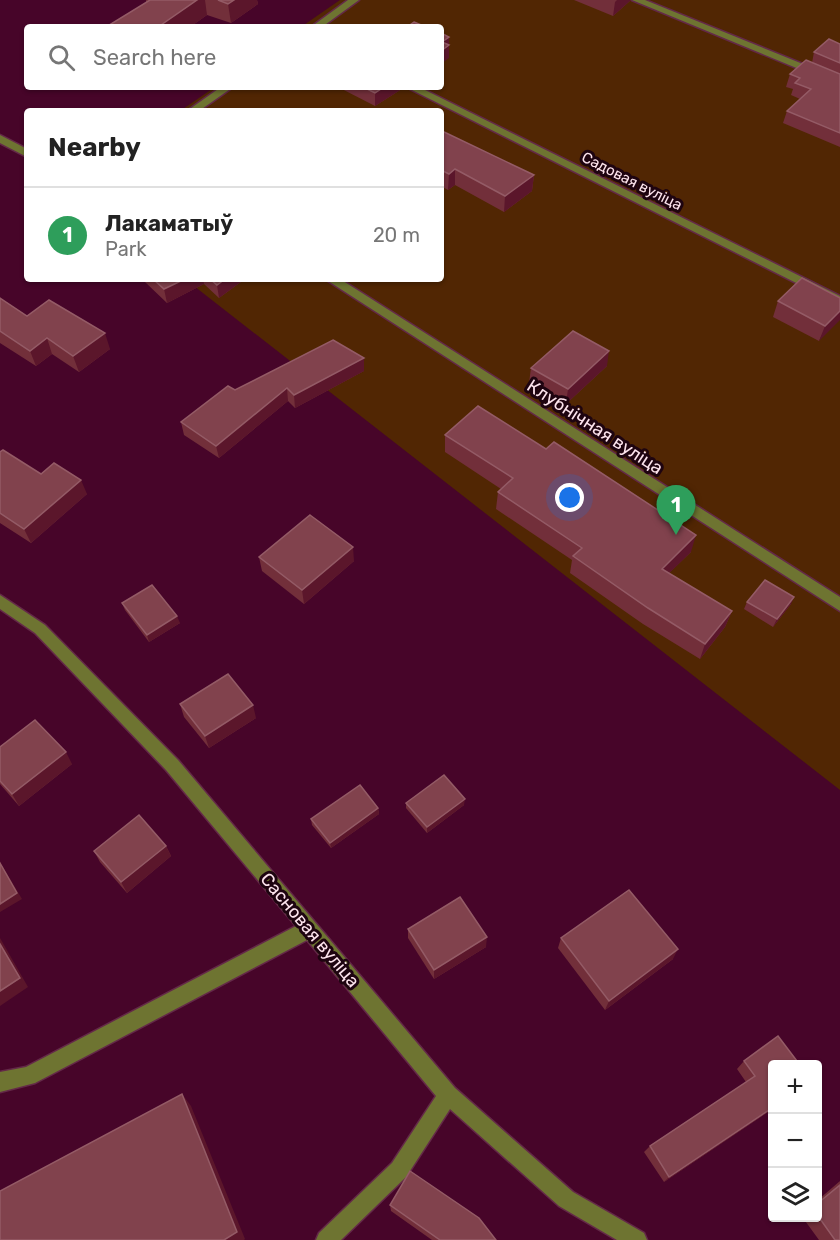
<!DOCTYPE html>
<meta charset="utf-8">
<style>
:root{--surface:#fff;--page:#f2f2f2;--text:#222;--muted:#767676;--line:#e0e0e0;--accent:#b45309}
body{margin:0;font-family:Rubik,sans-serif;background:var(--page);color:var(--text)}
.controls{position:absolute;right:18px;bottom:18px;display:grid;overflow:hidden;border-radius:6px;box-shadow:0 2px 4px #0004}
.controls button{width:54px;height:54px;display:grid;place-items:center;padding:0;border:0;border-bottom:2px solid var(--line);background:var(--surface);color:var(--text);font:30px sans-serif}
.you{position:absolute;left:570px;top:498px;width:21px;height:21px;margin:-15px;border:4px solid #fff;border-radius:50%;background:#1a73e8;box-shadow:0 0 0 9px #1a73e833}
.badge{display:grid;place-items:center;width:39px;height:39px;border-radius:50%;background:var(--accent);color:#fff;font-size:20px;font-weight:700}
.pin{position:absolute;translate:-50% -50px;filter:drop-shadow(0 2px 3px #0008)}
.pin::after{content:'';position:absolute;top:32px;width:21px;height:18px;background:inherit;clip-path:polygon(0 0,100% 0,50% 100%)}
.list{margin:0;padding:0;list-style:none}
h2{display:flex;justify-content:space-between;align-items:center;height:78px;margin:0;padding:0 24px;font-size:26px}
h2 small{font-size:20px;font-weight:400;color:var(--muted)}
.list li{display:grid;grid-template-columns:39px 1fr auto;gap:18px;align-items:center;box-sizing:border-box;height:96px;padding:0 24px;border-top:2px solid var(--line)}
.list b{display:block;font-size:22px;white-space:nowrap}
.list p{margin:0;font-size:20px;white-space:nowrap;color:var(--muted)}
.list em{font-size:20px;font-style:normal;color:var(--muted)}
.icon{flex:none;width:33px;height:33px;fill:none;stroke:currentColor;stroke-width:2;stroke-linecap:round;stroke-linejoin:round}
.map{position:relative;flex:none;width:840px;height:1240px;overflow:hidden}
.search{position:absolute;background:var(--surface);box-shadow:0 2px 4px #0004;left:24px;top:24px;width:420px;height:66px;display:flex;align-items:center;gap:15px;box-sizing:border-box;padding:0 21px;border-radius:6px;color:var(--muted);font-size:22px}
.panel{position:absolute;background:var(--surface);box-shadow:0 2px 4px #0004;left:24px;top:108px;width:420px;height:174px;border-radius:6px}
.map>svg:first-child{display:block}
.green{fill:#512603}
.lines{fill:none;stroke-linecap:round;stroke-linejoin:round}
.minor-casing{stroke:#642948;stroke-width:3}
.minor{fill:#6e7431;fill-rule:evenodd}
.wall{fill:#722f3a}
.shaded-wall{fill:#5b162b}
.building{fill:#81424d;stroke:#945b66;stroke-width:1.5}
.labels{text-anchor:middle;stroke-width:6;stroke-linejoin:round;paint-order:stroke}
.far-street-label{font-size:15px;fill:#fce3ec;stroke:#1e0410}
.street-label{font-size:18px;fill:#fce3ec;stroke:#1e0410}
</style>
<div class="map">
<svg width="840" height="1240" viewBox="0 0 840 1240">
<rect width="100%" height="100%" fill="#470529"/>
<path class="green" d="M 340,0 L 840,0 L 840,790 L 185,279 L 441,279 L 441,111 L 180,111 L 215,87 L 441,87 L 441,27 L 301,27 Z"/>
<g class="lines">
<defs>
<g id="minor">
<path d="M 348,0 L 359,0 L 322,27 L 311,27 Z"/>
<path d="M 632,0 L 645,0 L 840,79 L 840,86 Z"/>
<path d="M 221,87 L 233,87 L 199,111 L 187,111 Z"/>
<path d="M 406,87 L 419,87 L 840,296 L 840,305 Z"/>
<path d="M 0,135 L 27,149 L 27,157 L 0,143 Z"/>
<path d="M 325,279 L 340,279 L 840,597 L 840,611 Z"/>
<path d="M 0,595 L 45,625 L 178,760 L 455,1088 L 573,1192 L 644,1233 L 647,1240 L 617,1240 L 559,1206 L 450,1109 L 406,1177 L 341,1240 L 316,1240 L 319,1233 L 392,1163 L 436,1096 L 307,940 L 35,1083 L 0,1092 L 0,1072 L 26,1067 L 296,926 L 166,770 L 35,633 L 0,609 Z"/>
</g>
</defs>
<use href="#minor" class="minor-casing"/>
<use href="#minor" class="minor"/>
</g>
<g class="wall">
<path d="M 146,0 L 257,0 L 258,4 L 231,23 L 207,15 L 190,27 L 106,27 L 146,3 Z"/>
<path d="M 574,0 L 631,0 L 613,16 Z"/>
<path d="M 840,44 L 840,147 L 783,123 L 787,111 L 800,99 L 791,95 L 793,89 L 786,87 L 790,74 L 812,63 L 814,52 Z"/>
<path d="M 338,87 L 405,87 L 375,106 Z"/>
<path d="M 441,132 L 534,175 L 532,191 L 504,212 L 455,185 L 448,190 L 441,186 Z"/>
<path d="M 145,279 L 245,279 L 219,298 L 204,284 L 167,303 L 145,282 Z"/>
<path d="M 0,298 L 27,316 L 110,349 L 79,372 L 52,354 L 36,366 L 0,343 Z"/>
<path d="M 840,298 L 819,341 L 773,317 L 778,301 Z"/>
<path d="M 607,366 L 566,404 L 529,383 L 531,368 Z"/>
<path d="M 364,371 L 295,408 L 288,401 L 219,458 L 184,435 L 181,422 L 235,390 Z"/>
<path d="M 445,435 L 546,449 L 691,552 L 669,573 L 732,611 L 725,627 L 700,659 L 643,624 L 570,573 L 572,560 L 496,509 L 498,492 L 501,489 L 445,452 Z"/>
<path d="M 0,452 L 41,474 L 87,494 L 31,543 L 0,523 Z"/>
<path d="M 259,557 L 354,561 L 304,604 L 262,571 Z"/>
<path d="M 747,602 L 791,604 L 773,627 L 744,609 Z"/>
<path d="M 122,603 L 180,623 L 149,642 L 125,610 Z"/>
<path d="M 180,704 L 256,718 L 209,748 L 184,717 Z"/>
<path d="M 0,747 L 72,764 L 19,806 L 0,784 Z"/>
<path d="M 406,803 L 464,805 L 427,833 L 406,808 Z"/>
<path d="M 378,808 L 379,814 L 331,848 L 312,825 L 311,819 Z"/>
<path d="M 166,846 L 171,856 L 127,893 L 100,862 L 94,851 Z"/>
<path d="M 408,929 L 486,947 L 434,979 L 408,938 Z"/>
<path d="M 561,938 L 673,959 L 605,1010 L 558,948 Z"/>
<path d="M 744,1061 L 772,1065 L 772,1117 L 768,1112 L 664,1182 L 644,1152 L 650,1146 L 746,1082 L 737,1069 Z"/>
<path d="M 840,1181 L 840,1240 L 819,1240 L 803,1218 L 818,1218 L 818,1200 Z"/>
<path d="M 390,1205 L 496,1240 L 432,1240 L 391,1211 Z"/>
</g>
<g class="shaded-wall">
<path d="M 197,0 L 205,0 L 207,15 L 190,27 L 158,27 Z"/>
<path d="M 234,0 L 257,0 L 258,4 L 231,23 L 228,4 Z"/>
<path d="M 617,0 L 631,0 L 613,16 L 615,2 Z"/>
<path d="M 449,37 L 449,58 L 441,64 L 442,42 Z"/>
<path d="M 384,87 L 405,87 L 375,106 L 375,93 Z"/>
<path d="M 455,169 L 455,185 L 448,190 L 449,174 Z"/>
<path d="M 534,175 L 532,191 L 504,212 L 505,196 Z"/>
<path d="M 185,279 L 203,279 L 204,284 L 167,303 L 164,289 Z"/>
<path d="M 225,279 L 245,279 L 219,298 L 217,285 Z"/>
<path d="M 840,311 L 840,320 L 819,341 L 825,326 Z"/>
<path d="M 105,333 L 110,349 L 79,372 L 73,356 Z"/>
<path d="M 47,338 L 52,354 L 36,366 L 30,351 Z"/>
<path d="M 609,351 L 607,366 L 566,404 L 568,389 Z"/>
<path d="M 364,358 L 364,371 L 295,408 L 294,395 Z"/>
<path d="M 287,388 L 288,401 L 219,458 L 216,446 Z"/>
<path d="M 81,480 L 87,494 L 31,543 L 24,529 Z"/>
<path d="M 696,535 L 691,552 L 657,585 L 662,569 Z"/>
<path d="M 353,547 L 354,561 L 304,604 L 302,590 Z"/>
<path d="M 794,597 L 791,604 L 773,627 L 777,619 Z"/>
<path d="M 732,611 L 725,627 L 700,659 L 705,644 Z"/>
<path d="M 177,616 L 180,623 L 149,642 L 147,635 Z"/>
<path d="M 253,705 L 256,718 L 209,748 L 205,736 Z"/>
<path d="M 66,752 L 72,764 L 19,806 L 12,794 Z"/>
<path d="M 465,799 L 464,805 L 427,833 L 427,827 Z"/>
<path d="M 378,808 L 379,814 L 331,848 L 330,843 Z"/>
<path d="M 166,846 L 171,856 L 127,893 L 121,882 Z"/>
<path d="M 0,862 L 22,899 L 0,912 Z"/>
<path d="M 487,937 L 486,947 L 434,979 L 434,970 Z"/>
<path d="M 0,938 L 28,987 L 0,1006 Z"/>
<path d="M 678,949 L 673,959 L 605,1010 L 609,1001 Z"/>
<path d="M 182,1094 L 191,1106 L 245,1239 L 244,1240 L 224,1240 Z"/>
<path d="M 772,1108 L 768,1112 L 664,1182 L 669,1177 Z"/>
</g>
<g class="building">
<path d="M 150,0 L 197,0 L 158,27 L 106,27 Z"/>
<path d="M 218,0 L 234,0 L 228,4 Z"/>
<path d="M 414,22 L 426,27 L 407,27 Z"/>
<path d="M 441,33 L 449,37 L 442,42 L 449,45 L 441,51 Z"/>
<path d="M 829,39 L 840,44 L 840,63 L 814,52 Z"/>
<path d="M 806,60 L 840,74 L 840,133 L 787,111 L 811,89 L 795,83 L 800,78 L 790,74 Z"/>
<path d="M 363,87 L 384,87 L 375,93 Z"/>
<path d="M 442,131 L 534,175 L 505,196 L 455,169 L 449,174 L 441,170 L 441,132 Z"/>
<path d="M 802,278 L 840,298 L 840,311 L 825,326 L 778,301 Z"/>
<path d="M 153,279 L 185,279 L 164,289 Z"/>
<path d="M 210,279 L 225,279 L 217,285 Z"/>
<path d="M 0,298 L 27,316 L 49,300 L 105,333 L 73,356 L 47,338 L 30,351 L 0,331 Z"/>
<path d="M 573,331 L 609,351 L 568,389 L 531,368 Z"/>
<path d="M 333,340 L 364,358 L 294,395 L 287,388 L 216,446 L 181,422 L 228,386 L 235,390 Z"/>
<path d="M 478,406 L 546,449 L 554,442 L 696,535 L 662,569 L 732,611 L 705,644 L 648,608 L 573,556 L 582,548 L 498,492 L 513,478 L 445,435 Z"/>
<path d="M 3,450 L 41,474 L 54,463 L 81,480 L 24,529 L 0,513 L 0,452 Z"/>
<path d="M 310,515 L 353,547 L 302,590 L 259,557 Z"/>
<path d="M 765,580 L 794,597 L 777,619 L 747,602 Z"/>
<path d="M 152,585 L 177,616 L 147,635 L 122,603 Z"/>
<path d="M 228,674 L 253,705 L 205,736 L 180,704 Z"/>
<path d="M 35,720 L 66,752 L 12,794 L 0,781 L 0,747 Z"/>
<path d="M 444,775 L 465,799 L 427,827 L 406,803 Z"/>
<path d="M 360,785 L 378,808 L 330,843 L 311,819 Z"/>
<path d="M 139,815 L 166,846 L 121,882 L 94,851 Z"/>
<path d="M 0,863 L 17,893 L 0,904 Z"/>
<path d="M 629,890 L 678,949 L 609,1001 L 561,938 Z"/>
<path d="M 460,897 L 487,937 L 434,970 L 408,929 Z"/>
<path d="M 0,944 L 20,978 L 0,991 Z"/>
<path d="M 778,1036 L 800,1065 L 772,1065 L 772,1108 L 669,1177 L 650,1146 L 755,1076 L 744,1061 Z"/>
<path d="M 818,1088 L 821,1092 L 818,1095 Z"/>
<path d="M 182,1094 L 237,1232 L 224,1240 L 0,1240 L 0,1191 Z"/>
<path d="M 410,1171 L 479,1218 L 496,1240 L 440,1240 L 390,1205 Z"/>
<path d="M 840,1185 L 840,1240 L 835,1240 L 818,1216 L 818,1203 Z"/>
</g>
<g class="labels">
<g class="far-street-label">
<text transform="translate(632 181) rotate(27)" y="5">Садовая вуліца</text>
</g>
<g class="street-label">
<text transform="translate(595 427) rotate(33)" y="6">Клубнічная вуліца</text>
<text transform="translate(310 930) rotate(50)" y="6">Сасновая вуліца</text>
</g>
</g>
</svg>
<div class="controls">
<button>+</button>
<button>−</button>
<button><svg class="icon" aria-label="layers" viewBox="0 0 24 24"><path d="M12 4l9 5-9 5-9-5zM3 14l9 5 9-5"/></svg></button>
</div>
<div class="you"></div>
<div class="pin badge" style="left:676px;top:535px;background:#2e9e5b">1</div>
<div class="search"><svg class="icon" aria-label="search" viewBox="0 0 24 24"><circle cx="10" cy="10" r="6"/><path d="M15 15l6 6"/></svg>Search here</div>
<section class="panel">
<h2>Nearby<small></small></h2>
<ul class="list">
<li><span class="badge" style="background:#2e9e5b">1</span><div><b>Лакаматыў</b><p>Park</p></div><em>20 m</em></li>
</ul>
</section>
</div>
